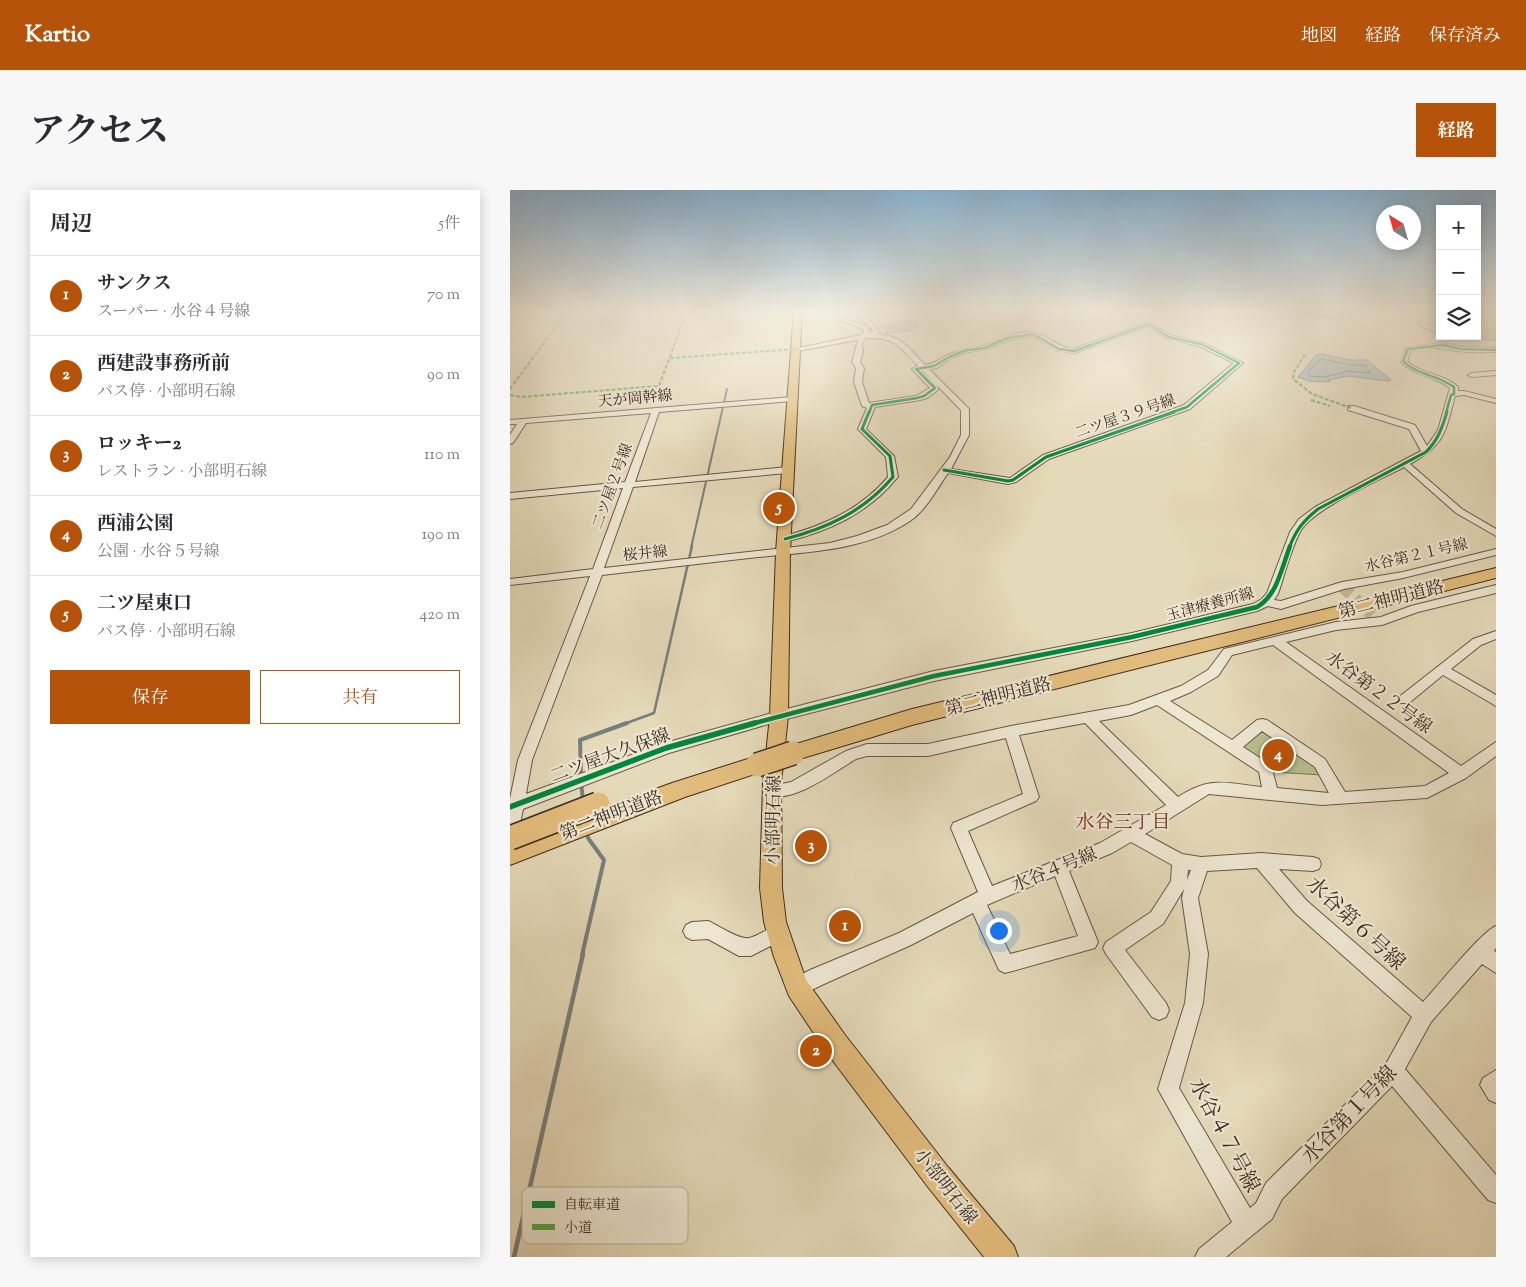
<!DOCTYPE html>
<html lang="ja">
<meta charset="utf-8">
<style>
:root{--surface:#fff;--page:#f7f7f7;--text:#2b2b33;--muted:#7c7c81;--line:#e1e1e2;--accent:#b45309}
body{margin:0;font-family:"Sorts Mill Goudy","Noto Serif JP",serif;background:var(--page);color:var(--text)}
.controls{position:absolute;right:15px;top:15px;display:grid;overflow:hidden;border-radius:0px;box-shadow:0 2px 12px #0003}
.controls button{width:45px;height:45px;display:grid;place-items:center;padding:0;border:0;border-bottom:1px solid var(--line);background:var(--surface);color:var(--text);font:25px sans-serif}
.compass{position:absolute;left:866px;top:15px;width:45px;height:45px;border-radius:50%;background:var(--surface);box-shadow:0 2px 12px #0003;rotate:323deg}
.you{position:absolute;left:488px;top:740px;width:18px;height:18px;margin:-12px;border:4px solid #fff;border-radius:50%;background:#1a73e8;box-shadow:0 0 0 8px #1a73e833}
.badge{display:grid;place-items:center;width:32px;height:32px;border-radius:50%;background:var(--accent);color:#fff;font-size:16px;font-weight:700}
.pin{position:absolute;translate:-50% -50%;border:2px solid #fff;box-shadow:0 1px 5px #0006}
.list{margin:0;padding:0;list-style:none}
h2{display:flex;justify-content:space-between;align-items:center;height:65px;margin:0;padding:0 20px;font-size:21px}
h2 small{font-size:16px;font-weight:400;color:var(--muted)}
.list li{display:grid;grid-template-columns:32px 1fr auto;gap:15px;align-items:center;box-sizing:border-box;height:80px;padding:0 20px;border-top:1px solid var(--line)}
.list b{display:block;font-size:19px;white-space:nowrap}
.list p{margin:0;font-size:16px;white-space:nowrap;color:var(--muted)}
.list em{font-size:16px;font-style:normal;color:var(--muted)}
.actions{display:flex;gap:10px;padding:15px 20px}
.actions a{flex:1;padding:11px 0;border:1px solid var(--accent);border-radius:0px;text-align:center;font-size:18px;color:var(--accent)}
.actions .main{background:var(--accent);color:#fff}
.icon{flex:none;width:28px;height:28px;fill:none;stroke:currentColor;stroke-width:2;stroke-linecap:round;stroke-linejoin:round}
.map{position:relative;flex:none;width:986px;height:1067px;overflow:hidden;border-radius:0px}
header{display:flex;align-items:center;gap:30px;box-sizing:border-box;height:70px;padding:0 25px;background:var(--accent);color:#fff}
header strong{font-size:24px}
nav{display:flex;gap:28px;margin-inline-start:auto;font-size:18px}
.intro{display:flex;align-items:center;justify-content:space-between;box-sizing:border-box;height:120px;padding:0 30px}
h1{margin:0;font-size:35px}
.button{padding:12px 22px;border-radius:0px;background:var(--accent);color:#fff;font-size:18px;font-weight:700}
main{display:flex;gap:30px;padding:0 30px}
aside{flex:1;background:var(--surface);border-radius:0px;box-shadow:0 2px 12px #0003}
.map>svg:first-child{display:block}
.green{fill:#b7be8c;stroke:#7b7556}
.water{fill:#9cb7bb;stroke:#777f7d}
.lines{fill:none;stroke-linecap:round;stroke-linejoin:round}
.shore{stroke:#6e726d;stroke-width:1}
.stream-far3{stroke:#777f7d;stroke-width:2}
.stream-far2{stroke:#777f7d;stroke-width:2.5}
.stream-far1{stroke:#777f7d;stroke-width:4}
.stream{stroke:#777f7d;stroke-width:4.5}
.minor-tunnel{stroke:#c3b699;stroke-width:12;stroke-dasharray:12 6;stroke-linecap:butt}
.minor-casing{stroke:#685745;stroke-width:2}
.major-casing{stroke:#3f2c1f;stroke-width:2}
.highway-casing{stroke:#3f2c1f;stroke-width:2}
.minor{fill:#ede6d1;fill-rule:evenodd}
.major{fill:#e2bc7c;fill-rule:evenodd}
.highway{fill:#e2bc7c;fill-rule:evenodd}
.highway-bridge-casing{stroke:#3f2c1f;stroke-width:26;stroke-linecap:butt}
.highway-bridge{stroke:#e2bc7c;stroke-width:23}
.quiet{stroke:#54a441;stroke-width:2;stroke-dasharray:4 2;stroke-linecap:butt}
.cycleway-far3-casing{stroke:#ede6d1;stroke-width:4.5}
.cycleway-far2-casing{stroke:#ede6d1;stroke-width:5}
.cycleway-far1-casing{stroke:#ede6d1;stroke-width:7}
.cycleway-casing{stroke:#ede6d1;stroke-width:9}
.cycleway-far3{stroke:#00873e;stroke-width:2.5}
.cycleway-far2{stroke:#00873e;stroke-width:3}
.cycleway-far1{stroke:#00873e;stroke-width:4.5}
.cycleway{stroke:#00873e;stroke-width:5.5}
.labels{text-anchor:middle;stroke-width:4.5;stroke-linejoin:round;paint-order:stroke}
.far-street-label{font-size:15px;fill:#3f2c1f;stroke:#ede6d1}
.street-label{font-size:18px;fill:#3f2c1f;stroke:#ede6d1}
.neighbourhood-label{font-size:19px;fill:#7a1f14;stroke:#ede6d1}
.near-street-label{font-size:21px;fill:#3f2c1f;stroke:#ede6d1}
.key{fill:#ede6d1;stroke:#b9ae9c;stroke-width:1}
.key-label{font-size:14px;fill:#3f2c1f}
</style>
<header>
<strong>Kartio</strong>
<nav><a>地図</a><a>経路</a><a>保存済み</a></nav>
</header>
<div class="intro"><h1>アクセス</h1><a class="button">経路</a></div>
<main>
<aside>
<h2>周辺<small>5件</small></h2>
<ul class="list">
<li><span class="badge">1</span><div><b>サンクス</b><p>スーパー · 水谷４号線</p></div><em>70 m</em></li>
<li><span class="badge">2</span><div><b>西建設事務所前</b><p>バス停 · 小部明石線</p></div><em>90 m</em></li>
<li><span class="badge">3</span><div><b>ロッキー2</b><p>レストラン · 小部明石線</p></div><em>110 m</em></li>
<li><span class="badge">4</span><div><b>西浦公園</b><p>公園 · 水谷５号線</p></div><em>190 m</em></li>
<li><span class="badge">5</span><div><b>二ツ屋東口</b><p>バス停 · 小部明石線</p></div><em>420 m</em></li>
</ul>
<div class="actions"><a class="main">保存</a><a>共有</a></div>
</aside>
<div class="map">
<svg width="986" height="1067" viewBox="0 0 986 1067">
<rect width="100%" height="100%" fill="#e4d9b8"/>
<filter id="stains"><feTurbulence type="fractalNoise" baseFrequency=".004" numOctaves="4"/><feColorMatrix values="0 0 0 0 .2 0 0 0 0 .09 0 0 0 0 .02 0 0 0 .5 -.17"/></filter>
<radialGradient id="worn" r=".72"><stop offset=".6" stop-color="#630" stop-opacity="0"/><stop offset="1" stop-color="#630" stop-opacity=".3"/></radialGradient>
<g class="green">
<path d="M 779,120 L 853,120 C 830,135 804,126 779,120 Z"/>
<path d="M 967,120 L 986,120 L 986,151 L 947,146 L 967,146 Z"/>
<path d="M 751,541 L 757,541 L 803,573 L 812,585 L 763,582 L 762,577 L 733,557 Z"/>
</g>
<g class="water">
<path d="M 400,131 L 408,136 C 400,143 386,142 375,143 L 377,142 L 373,135 Z"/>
<path d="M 811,164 L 840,170 L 857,170 L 881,190 L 878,191 L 838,186 L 819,190 L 819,192 L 799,191 L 788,187 L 806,165 Z"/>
</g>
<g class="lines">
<path class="shore" d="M 811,169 L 840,175 L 855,175 L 860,183 L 838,181 L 815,187 L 799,186 L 798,182 Z"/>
<path class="stream-far3" d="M 181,358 L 217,199"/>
<path class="stream-far2" d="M 114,534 L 144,523 L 182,356"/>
<g class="stream-far1">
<path d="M 71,586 L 70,550 L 117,533"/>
<path d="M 71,592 L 73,611"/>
<path d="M 72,765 L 94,670 L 78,648 L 77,642"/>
</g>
<path class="stream" d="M 4,1067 L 73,764"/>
<path class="minor-tunnel" d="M 832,396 L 862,425"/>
<defs>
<g id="minor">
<path d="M 302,120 L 309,120 L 358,137 L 360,143 L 363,141 L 345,122 L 346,120 L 352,120 L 351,122 L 370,142 L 367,144 C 393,146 398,158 415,175 C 425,174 431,168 440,164 C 451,160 462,159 473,156 C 487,153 510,138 525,143 C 540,147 545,156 563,159 L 640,132 L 660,145 L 693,153 L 733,173 L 680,219 L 539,269 L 506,292 L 498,294 L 438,283 C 427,299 416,320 400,331 C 354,362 292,362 239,368 C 190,374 141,379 92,385 L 22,570 L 16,604 L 151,554 L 269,521 L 424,481 L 622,443 L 743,414 L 752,409 L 757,403 L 780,342 L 789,329 L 805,317 L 911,261 L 899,239 L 838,220 L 838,216 L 844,216 L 905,235 L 917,256 L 928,240 L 940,198 C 925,186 905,186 891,172 L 896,158 L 933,153 L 950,157 L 986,158 L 986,162 C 974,162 961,163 949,161 C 932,158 919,156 901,160 L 897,171 C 911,185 934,183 948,197 L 948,201 L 954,201 L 986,209 L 986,213 L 954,205 L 945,206 C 935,243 935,255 900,274 L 952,319 L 986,339 L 986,346 L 946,323 L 894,277 C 868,291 802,319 790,342 C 780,361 775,384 768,404 L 764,410 L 771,411 L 832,392 L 893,382 L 986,359 L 986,365 L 893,388 L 834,399 L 771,419 L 758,416 L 747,421 L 622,451 L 424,491 L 269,531 L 159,563 L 13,619 L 6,653 L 0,655 L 0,609 L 8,570 L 80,386 L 0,395 L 0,389 L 83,379 L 113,298 L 0,309 L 0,303 L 115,292 L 141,223 L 16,233 L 3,253 L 0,254 L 0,245 L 7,234 L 0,234 L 0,230 L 283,207 L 287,209 L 283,211 L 149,222 L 125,292 L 278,277 L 283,280 L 278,283 L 123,297 L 94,378 L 320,353 L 347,346 L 377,335 L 401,319 L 440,267 L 451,245 L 451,220 L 412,180 L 411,180 L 428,196 L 428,200 L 417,208 L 410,210 L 365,217 L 356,239 L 384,266 L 388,287 L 386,289 C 357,324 319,341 275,352 L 271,351 L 270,349 L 271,347 C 313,336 350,320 378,287 L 376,267 L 348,239 L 357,218 L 352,216 L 344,192 L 346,178 L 342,172 L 348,150 L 287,161 L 284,159 L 351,145 L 353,144 L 353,139 ZM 639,136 L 656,148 L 689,156 L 724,173 L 674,215 L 533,265 L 500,288 L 441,279 L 459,245 L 459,219 L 419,179 L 427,178 L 441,168 L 458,162 L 477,159 L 500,150 L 522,146 L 547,160 L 564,163 ZM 356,148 C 386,147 388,156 408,176 L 402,179 L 420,198 L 406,206 L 359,213 L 352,192 L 354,178 L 350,172 L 353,161 L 352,153 Z"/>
<path d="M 922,120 L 928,120 L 915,134 L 930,140 L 930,144 L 908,135 Z"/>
<path d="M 986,181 L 986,185 L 962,187 L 958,185 L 962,183 Z"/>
<path d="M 986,395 L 986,403 L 908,422 L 872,435 L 826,440 L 776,452 L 951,576 L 986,552 L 986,566 L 956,588 L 917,608 L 812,615 L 699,604 L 635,644 L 672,664 L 691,667 L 751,663 L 803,667 L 809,669 L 811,674 L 809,679 L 803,681 L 769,679 L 797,711 L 913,812 C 928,796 970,743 986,736 L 986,758 L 984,761 L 986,762 L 986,783 L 972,774 L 921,832 L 895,879 L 986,985 L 986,1013 L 978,1010 L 882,896 L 772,1009 L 762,1029 L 716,1067 L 685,1067 L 689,1059 L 722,1032 L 648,899 L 675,813 L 680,764 L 672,708 L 674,699 L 653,734 L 615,760 L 656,813 L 659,820 L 656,827 L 649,830 L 642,827 L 596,764 L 593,758 L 596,752 L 641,722 L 661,691 L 662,675 L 621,652 L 602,663 L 559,681 L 588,752 L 585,758 L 495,783 L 489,780 L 463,723 L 401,755 L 314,794 L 287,807 L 280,805 L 278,798 L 280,791 L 300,780 L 389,743 L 468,702 L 441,638 L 443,633 L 513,604 L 496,548 L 418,566 L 357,566 L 346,569 C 324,582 283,614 258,605 L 256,601 L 258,597 L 281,592 L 336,561 L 357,554 L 418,554 L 501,536 L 619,515 L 671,496 L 698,480 L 714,459 L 826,432 L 871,427 L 901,416 ZM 763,455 L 939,583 L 915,596 L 835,602 L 815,569 L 757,530 L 752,529 L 747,530 L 722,550 L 660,511 L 681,502 L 708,486 L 722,465 ZM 647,515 L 749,582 L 752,597 C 715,593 701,586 668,607 L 589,531 L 621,525 ZM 575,533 L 656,615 L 590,653 L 482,696 L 458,641 L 526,611 L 529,607 L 509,545 ZM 752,541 L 805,577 L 819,603 L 767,598 L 761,575 L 733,557 ZM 747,678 L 785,723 L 902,827 L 876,874 L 756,993 L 746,1013 L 740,1018 L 669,898 L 693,813 L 698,764 L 688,708 L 697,681 ZM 678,680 L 681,680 L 677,690 ZM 545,686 L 568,746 L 500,764 L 477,715 Z"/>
<path d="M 986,441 L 986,449 L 971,455 L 941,479 L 986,505 L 986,516 L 933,485 L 899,513 L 889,513 L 887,510 L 889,507 L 963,449 Z"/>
<path d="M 198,731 C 208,735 229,750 239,748 C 248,746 259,738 268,734 L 274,737 L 277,743 L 274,749 L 241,766 L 229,766 L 198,749 L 182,750 L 176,747 L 173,741 L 176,735 L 182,732 Z"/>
<path d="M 986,880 L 986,913 L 979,910 L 970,895 L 973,888 Z"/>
</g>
<path id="major" d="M 284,120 L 292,120 L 280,362 L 278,526 L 271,593 L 272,698 L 276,732 L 296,790 L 335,845 L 438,977 L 504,1056 L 508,1067 L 474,1067 L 418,997 L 317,863 L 279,806 L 264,767 L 254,732 L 250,698 L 253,593 L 260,526 L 266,362 Z"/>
<g id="highway">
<path d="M 986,378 L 986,388 L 402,535 L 283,571 L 276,569 L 273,563 L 276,557 L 402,519 Z"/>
<path d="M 247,566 L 254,569 L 258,575 L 254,581 L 175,607 L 0,675 L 0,653 L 162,593 Z"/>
</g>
</defs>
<use href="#minor" class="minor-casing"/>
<use href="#major" class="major-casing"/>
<use href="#highway" class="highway-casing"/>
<use href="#minor" class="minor"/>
<use href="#major" class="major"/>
<use href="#highway" class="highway"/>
<defs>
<g id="highway-bridge">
<path d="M 247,575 L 283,563"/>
<path d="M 0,648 L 88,614"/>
</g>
</defs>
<use href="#highway-bridge" class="highway-bridge-casing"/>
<use href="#highway-bridge" class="highway-bridge"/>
<g class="quiet">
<path d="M 795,164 L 784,182 L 783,189 L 802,204 L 841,218"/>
<path d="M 160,168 L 287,159"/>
<path d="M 0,199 L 58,120"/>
<path d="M 0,205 L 11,207 L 149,196 L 177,120"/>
<path d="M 801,210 L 820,216"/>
</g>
<defs>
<g id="cycleway-far3">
<path d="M 359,223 L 362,215 L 407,208 L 414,206 L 425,198 L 406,179 L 424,176 L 439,167 L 457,160 L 475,158 L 498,148 L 523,144 L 549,159 L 564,161 L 640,134 L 658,147 L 691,154 L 729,173 L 677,217 L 660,223"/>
<path d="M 936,223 L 941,205 L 944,204 L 944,197 C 928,185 907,185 893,171 L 898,159 L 933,155 L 950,159 L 986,160"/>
</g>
<g id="cycleway-far2">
<path d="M 434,280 L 498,291 L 503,290 L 536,267 L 664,222"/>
<path d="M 275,349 C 318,338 354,321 383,287 L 380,266 L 352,239 L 359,222"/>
<path d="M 779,358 C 786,340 793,331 808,319 L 916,262 C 928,250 932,238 937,222"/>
</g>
<path id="cycleway-far1" d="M 241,534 L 424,486 L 622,447 L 747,417 C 767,406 772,377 780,356"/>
<path id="cycleway" d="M 0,617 L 156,558 L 245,533"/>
</defs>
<use href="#cycleway-far3" class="cycleway-far3-casing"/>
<use href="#cycleway-far2" class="cycleway-far2-casing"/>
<use href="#cycleway-far1" class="cycleway-far1-casing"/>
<use href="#cycleway" class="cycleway-casing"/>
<use href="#cycleway-far3" class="cycleway-far3"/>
<use href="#cycleway-far2" class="cycleway-far2"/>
<use href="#cycleway-far1" class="cycleway-far1"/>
<use href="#cycleway" class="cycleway"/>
</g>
<linearGradient id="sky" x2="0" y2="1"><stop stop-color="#89b5d6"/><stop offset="0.45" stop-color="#f3eedf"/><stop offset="1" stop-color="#f3eedf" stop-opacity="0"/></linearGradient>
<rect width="986" height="269" fill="url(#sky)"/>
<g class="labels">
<g class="far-street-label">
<text transform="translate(125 208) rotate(-5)" y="5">天が岡幹線</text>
<text transform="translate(615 226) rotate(-19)" y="5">二ツ屋３９号線</text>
<text transform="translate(102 296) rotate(-70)" y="5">二ツ屋２号線</text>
<text transform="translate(135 363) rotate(-6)" y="5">桜井線</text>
<text transform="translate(906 365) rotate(-13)" y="5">水谷第２１号線</text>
<text transform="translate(700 414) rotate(-15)" y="5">玉津療養所線</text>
</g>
<g class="street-label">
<text transform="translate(881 409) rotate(-14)" y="6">第二神明道路</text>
<text transform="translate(869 502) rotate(36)" y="6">水谷第２２号線</text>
<text transform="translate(488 506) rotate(-14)" y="6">第二神明道路</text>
<text transform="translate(100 565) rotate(-20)" y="6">二ツ屋大久保線</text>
<text transform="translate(101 625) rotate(-21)" y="6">第二神明道路</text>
<text transform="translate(263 630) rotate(-89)" y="6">小部明石線</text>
<text transform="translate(544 679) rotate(-22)" y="6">水谷４号線</text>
<text transform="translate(436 996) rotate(52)" y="6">小部明石線</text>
</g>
<g class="neighbourhood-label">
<text x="613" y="638">水谷三丁目</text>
</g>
<g class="near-street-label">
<text transform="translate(846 733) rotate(43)" y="7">水谷第６号線</text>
<text transform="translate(839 924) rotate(-46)" y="7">水谷第１号線</text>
<text transform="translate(715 945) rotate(62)" y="7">水谷４７号線</text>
</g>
</g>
<rect x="12" y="997" width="166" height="57" rx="8" class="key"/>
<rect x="22" y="1011" width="23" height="7" fill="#00873e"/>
<rect x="22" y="1034" width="23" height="6" fill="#54a441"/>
<g class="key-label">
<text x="54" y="1019">自転車道</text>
<text x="54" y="1042">小道</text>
</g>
<rect width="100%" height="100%" filter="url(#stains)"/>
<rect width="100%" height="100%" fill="url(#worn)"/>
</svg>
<div class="controls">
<button>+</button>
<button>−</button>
<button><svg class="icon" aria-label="layers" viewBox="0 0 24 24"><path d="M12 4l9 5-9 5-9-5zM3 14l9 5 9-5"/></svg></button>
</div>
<svg class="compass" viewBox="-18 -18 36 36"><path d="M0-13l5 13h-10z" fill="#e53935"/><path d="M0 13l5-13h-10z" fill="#7c7c81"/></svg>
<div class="you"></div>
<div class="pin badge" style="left:335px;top:736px">1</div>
<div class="pin badge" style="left:306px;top:861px">2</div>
<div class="pin badge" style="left:301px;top:656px">3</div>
<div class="pin badge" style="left:768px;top:565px">4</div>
<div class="pin badge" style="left:269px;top:318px">5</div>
</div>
</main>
